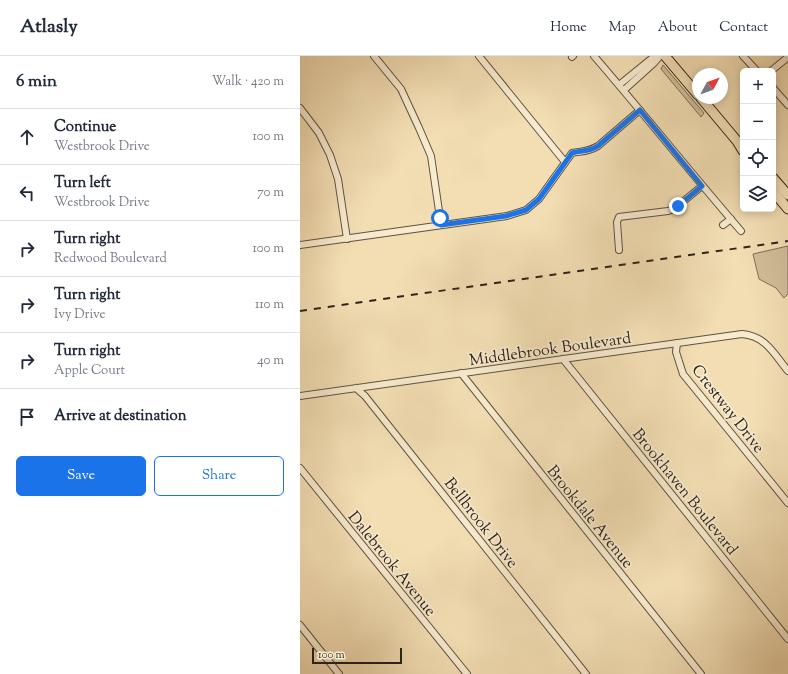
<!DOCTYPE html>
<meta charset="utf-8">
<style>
:root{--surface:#fff;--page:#f2f2f3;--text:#1f2937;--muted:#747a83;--line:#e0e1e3;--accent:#1a73e8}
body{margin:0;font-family:"Sorts Mill Goudy",serif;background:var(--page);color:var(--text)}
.controls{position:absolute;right:12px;top:12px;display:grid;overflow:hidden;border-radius:6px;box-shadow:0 2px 10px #0003}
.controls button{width:36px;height:36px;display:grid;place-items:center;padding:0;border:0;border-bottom:1px solid var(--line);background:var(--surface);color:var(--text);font:20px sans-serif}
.compass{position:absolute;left:392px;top:12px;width:36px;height:36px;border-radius:50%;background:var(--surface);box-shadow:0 2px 10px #0003;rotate:49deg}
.scale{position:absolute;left:12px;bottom:10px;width:90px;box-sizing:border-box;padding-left:4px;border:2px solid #2d241a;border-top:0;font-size:11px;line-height:14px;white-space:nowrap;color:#2d241a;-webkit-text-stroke:3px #f7eace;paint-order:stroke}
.stop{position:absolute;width:12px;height:12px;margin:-9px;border:3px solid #1a73e8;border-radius:50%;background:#fff}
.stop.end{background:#1a73e8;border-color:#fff;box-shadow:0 1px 4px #0008}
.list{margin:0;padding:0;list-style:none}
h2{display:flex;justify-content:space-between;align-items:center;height:52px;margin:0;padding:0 16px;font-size:17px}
h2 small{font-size:13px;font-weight:400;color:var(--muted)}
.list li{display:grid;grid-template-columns:26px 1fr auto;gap:12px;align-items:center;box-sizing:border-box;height:56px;padding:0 16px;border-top:1px solid var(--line)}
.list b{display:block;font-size:15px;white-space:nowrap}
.list p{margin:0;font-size:13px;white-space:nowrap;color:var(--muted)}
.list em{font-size:13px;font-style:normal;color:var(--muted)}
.actions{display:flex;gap:8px;padding:12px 16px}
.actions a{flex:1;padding:9px 0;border:1px solid var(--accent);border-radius:6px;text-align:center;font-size:14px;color:var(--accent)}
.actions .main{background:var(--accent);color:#fff}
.icon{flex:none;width:22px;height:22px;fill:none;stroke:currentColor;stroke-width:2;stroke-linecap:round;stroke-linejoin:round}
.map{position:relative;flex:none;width:488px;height:618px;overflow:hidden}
header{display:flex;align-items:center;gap:24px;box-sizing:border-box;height:56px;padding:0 20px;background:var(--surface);border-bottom:1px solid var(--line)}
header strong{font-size:19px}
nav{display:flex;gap:22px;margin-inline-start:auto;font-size:14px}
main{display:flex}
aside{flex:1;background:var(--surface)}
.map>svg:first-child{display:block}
.green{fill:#d1be9a;stroke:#7f715a}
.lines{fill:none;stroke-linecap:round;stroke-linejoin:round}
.minor-casing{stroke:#5e5240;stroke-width:8}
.primary-casing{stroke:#2d241a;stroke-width:11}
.minor{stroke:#f7eace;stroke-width:6}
.primary{stroke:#f3deb4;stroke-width:9}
.rail{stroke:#2d241a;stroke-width:2;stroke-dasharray:7 7;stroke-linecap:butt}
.route{stroke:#1a73e8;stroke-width:5}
.labels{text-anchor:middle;stroke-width:3.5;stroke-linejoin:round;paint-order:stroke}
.street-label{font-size:16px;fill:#2d241a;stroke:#f7eace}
</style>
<header>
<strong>Atlasly</strong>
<nav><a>Home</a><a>Map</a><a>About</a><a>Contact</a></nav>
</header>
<main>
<aside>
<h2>6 min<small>Walk · 420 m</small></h2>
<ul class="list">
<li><svg class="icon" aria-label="ahead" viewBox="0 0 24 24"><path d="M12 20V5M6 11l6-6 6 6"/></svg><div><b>Continue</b><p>Westbrook Drive</p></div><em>100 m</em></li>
<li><svg class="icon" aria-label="left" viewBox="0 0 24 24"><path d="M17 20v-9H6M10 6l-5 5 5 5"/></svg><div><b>Turn left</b><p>Westbrook Drive</p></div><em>70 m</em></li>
<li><svg class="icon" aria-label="right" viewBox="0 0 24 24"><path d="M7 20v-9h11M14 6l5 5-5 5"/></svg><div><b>Turn right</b><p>Redwood Boulevard</p></div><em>100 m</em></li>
<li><svg class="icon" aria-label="right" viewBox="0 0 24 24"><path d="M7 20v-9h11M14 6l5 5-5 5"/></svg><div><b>Turn right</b><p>Ivy Drive</p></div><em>110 m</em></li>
<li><svg class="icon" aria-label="right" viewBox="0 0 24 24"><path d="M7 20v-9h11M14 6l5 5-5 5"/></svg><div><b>Turn right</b><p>Apple Court</p></div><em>40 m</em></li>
<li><svg class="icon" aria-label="arrive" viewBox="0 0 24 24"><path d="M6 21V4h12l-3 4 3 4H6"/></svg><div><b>Arrive at destination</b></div></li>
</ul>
<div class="actions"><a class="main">Save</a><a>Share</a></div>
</aside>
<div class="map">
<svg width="488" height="618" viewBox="0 0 488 618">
<rect width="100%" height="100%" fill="#f3deb4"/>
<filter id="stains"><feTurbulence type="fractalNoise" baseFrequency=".005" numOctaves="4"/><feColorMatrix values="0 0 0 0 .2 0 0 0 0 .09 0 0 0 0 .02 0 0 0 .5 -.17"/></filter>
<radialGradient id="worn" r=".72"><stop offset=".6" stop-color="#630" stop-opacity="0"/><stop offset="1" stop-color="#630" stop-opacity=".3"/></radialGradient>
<g class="green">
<path d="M 363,9 L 404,57 L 401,61 L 361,13 Z"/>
<path d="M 488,190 L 488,238 L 484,242 L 476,232 L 459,223 L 453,198 Z"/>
</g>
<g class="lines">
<defs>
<g id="minor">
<path d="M 74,0 L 101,33 L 119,72 L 131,100 L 141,169"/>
<path d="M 179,0 L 265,106"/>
<path d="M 294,0 C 344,58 391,117 441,175"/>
<path d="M 443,0 L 457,15"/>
<path d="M 272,1 L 273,0"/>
<path d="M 471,15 L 488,1"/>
<path d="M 319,29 L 351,3 L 357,0"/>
<path d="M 473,32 L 488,49"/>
<path d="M 324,34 L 354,7 L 360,0"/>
<path d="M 0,52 L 19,77 L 30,99 L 38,123 L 47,183"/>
<path d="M 423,169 L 431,163"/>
<path d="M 0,189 L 207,160 L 226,154 L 239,143 L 272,97 C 283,95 288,96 298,90 L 340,54"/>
<path d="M 319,194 L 317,166 L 319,161 L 368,155 L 374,153 L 402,130"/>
<path d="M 377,287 L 376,296 L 383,318 L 488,447"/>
<path d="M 263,303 L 488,583"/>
<path d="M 161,317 L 401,618"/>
<path d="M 56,332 L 65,340 L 286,618"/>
<path d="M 0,340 L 442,278 C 466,280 474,298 488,315"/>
<path d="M 0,412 L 167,618"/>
<path d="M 0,569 L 39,618"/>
</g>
<g id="primary">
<path d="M 365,0 L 398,39"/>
<path d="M 401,42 L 437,85 L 443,95"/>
<path d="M 473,122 L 488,139"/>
<path d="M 473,135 L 488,153"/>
</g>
</defs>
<use href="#minor" class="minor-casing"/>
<use href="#primary" class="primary-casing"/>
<use href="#minor" class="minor"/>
<use href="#primary" class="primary"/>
<path class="rail" d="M 0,255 L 488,185"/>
</g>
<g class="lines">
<path class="route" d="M 140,162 L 141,169 L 206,160 L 226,154 L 239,143 L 272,97 C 283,94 288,96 298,90 L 340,54 L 402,130 L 378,150"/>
</g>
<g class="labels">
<g class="street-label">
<text transform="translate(250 292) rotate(-8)" y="6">Middlebrook Boulevard</text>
<text transform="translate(429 352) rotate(52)" y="6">Crestway Drive</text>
<text transform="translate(386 435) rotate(51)" y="6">Brookhaven Boulevard</text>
<text transform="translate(291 460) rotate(51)" y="6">Brookdale Avenue</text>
<text transform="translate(182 466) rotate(52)" y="6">Bellbrook Drive</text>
<text transform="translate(93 507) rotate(51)" y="6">Dalebrook Avenue</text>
</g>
</g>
<rect width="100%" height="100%" filter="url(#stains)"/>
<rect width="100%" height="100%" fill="url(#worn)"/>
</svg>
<div class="controls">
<button>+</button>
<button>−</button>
<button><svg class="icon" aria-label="locate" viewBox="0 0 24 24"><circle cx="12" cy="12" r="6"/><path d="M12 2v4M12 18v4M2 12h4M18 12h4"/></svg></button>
<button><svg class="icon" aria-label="layers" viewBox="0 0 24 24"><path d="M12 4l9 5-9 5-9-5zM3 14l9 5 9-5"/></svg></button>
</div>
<svg class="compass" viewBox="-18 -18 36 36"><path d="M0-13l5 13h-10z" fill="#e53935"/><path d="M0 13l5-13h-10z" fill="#747a83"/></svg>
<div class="scale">100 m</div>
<div class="stop" style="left:140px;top:162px"></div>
<div class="stop end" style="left:378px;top:150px"></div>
</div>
</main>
